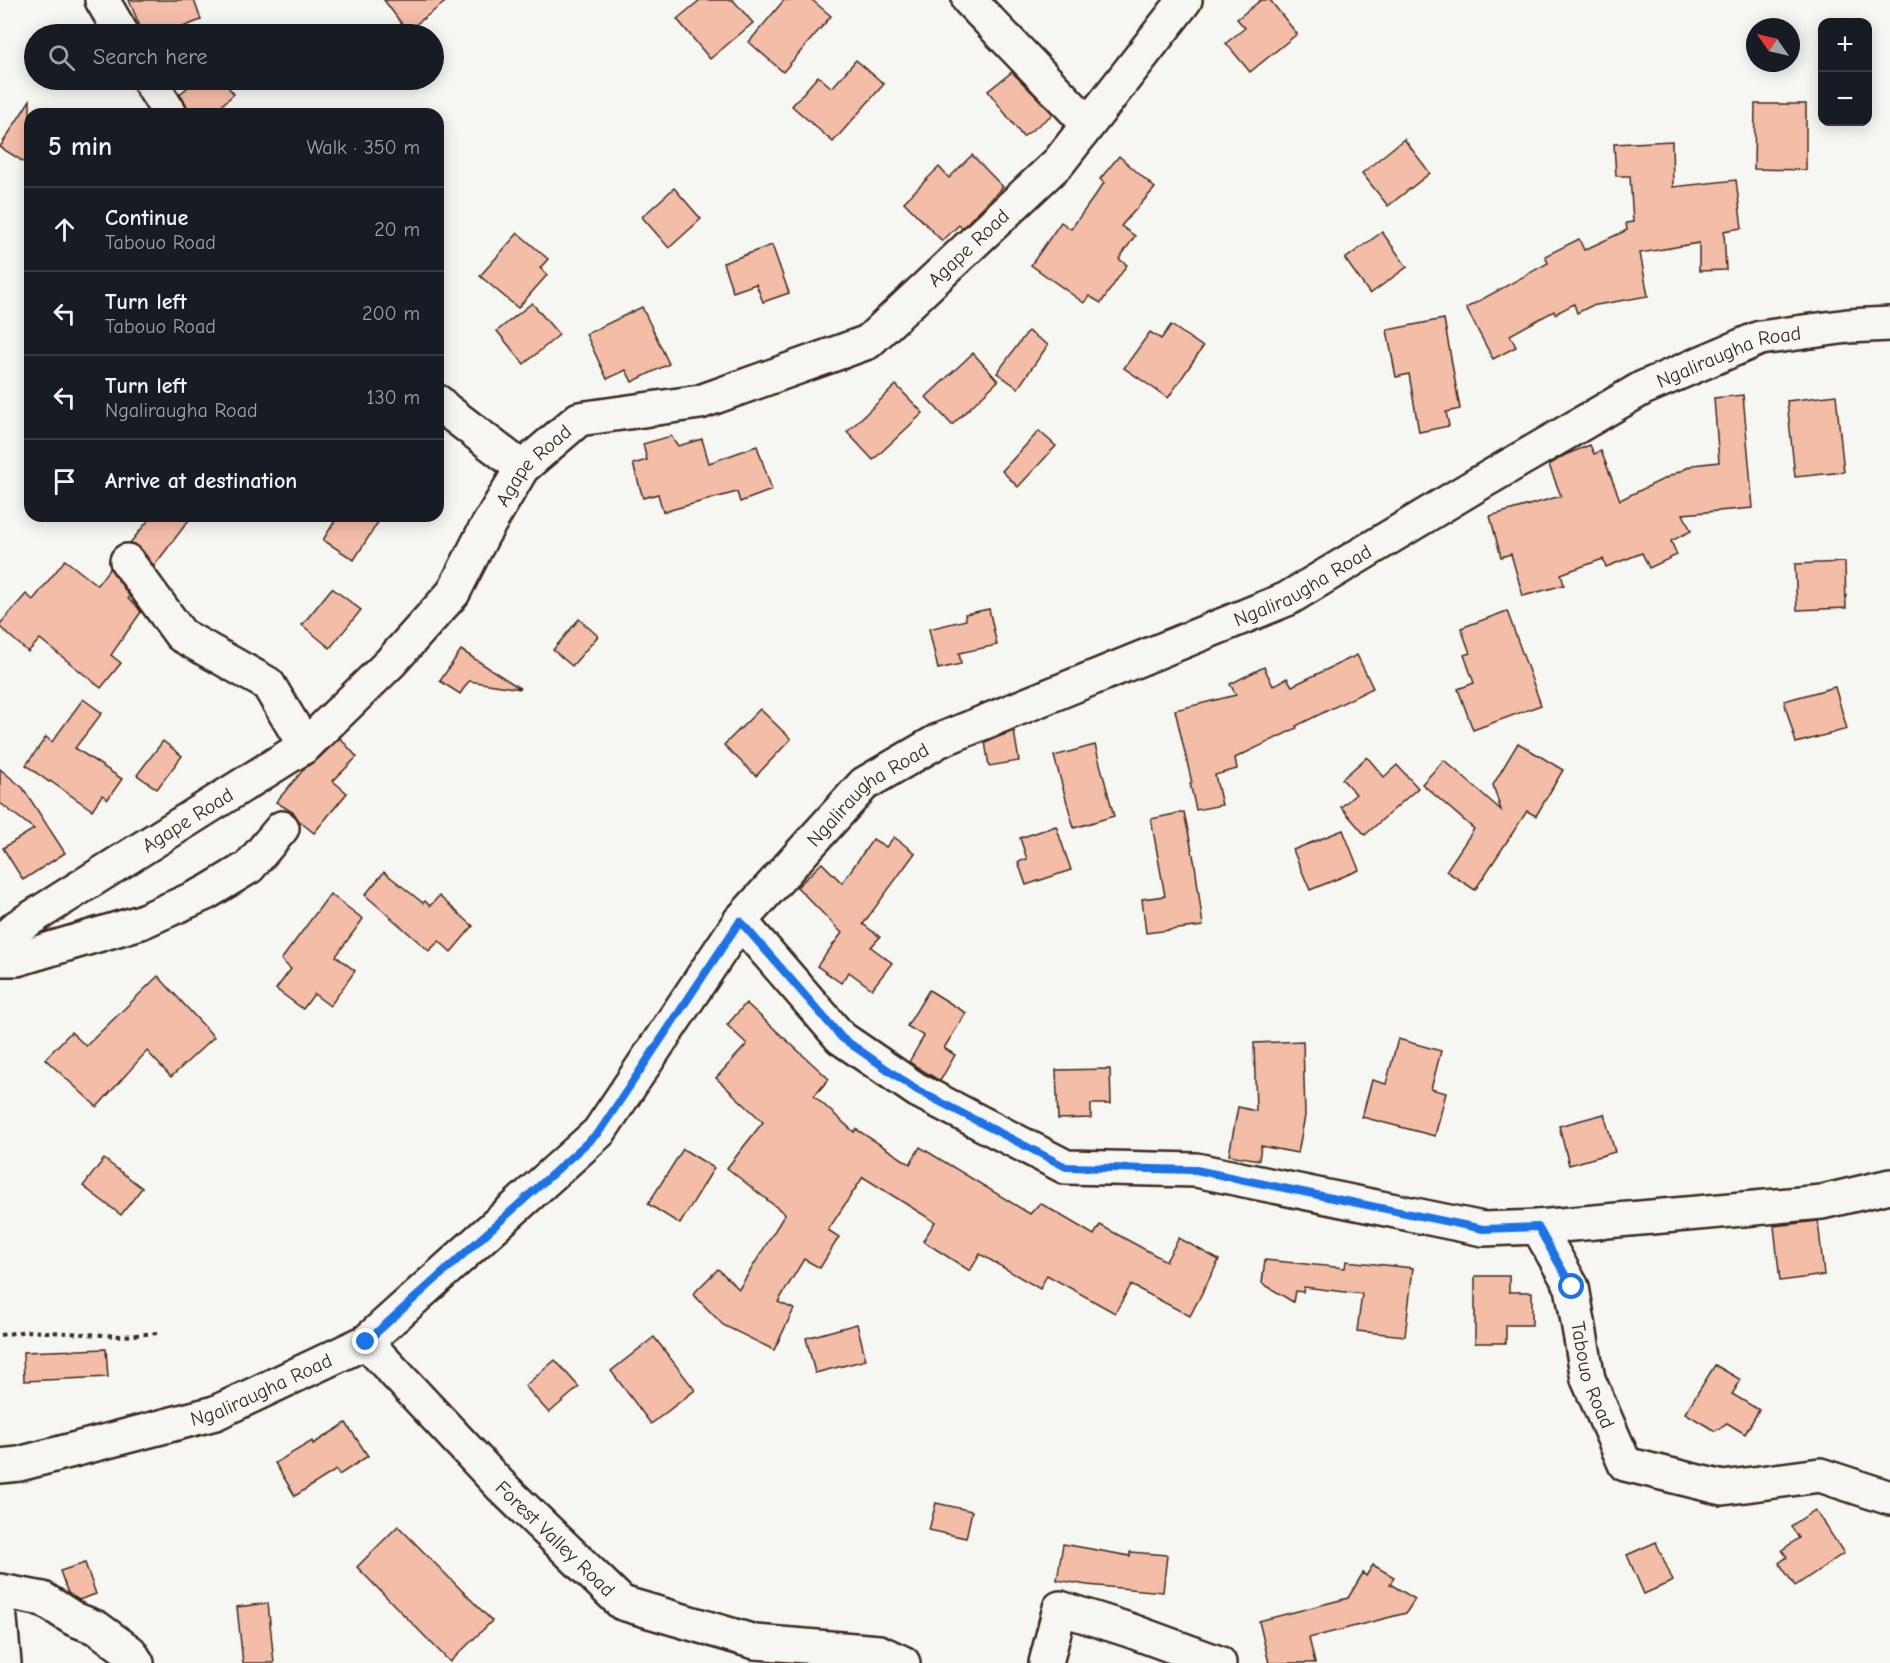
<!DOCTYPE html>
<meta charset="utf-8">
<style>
:root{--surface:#171b24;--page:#242831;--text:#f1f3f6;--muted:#9ea1a6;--line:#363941}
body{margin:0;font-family:"Comic Neue",sans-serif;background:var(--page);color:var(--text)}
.controls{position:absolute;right:18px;top:18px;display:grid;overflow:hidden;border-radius:12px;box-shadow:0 3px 15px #0003}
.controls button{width:54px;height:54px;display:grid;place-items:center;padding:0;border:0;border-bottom:2px solid var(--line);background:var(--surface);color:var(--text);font:30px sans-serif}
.compass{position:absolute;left:1746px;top:18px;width:54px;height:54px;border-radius:50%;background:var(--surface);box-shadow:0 3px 15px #0003;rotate:304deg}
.stop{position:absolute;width:18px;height:18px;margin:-14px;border:4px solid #1a73e8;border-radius:50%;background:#fff}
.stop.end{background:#1a73e8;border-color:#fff;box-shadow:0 2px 6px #0008}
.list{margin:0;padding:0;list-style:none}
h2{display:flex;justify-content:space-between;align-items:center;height:78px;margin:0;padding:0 24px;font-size:26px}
h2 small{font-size:20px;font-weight:400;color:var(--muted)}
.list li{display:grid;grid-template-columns:39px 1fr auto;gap:18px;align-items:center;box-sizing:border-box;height:84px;padding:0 24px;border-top:2px solid var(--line)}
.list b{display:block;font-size:22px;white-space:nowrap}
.list p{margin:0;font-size:20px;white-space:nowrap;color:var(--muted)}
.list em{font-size:20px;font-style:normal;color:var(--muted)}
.icon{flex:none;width:33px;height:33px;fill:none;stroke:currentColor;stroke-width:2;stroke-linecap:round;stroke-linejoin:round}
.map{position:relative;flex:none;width:1890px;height:1663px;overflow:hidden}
.search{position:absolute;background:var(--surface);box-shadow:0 3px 15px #0003;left:24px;top:24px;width:420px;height:66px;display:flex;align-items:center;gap:15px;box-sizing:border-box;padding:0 21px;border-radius:33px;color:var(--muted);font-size:22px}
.panel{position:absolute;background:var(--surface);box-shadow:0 3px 15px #0003;left:24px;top:108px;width:420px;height:414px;border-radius:18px}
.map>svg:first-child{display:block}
.building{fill:#f4bda8;stroke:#3b2a1e;stroke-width:1.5}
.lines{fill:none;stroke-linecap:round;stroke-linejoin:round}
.minor-casing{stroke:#3b2a1e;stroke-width:38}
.path{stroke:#3b2a1e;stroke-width:4;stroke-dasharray:4.5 4.5;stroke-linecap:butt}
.minor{stroke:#f6f6f2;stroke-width:33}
.route{stroke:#1a73e8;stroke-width:8}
.labels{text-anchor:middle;stroke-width:6;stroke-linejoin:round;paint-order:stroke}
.street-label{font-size:20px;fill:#3b2a1e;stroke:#f6f6f2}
</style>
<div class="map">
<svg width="1890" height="1663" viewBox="0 0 1890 1663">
<rect width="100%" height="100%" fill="#f6f6f2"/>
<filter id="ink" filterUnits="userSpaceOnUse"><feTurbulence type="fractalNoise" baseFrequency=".0167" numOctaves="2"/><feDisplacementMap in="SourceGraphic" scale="12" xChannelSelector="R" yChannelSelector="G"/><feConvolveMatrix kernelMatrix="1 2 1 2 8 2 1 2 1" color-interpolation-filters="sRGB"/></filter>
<g filter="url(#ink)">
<g class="building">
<path d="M 129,0 L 194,0 L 201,20 L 164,34 L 143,34 Z"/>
<path d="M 384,0 L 448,0 L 407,31 Z"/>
<path d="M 700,0 L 733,0 L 753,23 L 710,59 L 677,19 Z"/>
<path d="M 784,0 L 812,0 L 831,16 L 783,72 L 749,42 Z"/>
<path d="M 1261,0 L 1270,0 L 1297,34 L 1250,72 L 1226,43 L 1245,28 L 1237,19 Z"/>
<path d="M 856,60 L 884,84 L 833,142 L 792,106 L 818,76 L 832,88 Z"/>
<path d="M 1012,72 L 1053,114 L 1023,137 L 988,91 Z"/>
<path d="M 196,80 L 222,80 L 234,94 L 212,114 L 189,114 L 186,104 L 180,94 Z"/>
<path d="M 30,100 L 30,166 L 0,147 Z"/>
<path d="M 1755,104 L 1806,104 L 1806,170 L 1754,169 Z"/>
<path d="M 1404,139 L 1430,173 L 1388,206 L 1362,173 Z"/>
<path d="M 1672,141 L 1673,187 L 1736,180 L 1742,228 L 1724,231 L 1726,270 L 1699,271 L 1699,243 L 1640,253 L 1648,296 L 1591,306 L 1577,313 L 1574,304 L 1555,314 L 1554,311 L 1510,335 L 1516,347 L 1493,359 L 1466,308 L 1548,263 L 1545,256 L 1579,239 L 1584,250 L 1627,230 L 1626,223 L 1633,222 L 1630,176 L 1616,176 L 1614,144 Z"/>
<path d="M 972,155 L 1003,187 L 962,228 L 959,225 L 942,241 L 904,202 L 939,167 L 949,178 Z"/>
<path d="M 1119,156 L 1155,188 L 1121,226 L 1135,236 L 1119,259 L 1127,265 L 1101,303 L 1089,296 L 1084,303 L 1031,265 L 1061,222 L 1071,229 L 1104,183 L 1100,179 Z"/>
<path d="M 674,188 L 701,219 L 669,248 L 642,217 Z"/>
<path d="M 1382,232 L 1407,267 L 1370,294 L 1345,259 Z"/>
<path d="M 518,233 L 548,259 L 540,268 L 547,275 L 518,308 L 480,276 Z"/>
<path d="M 772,245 L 789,293 L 763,302 L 756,284 L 733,292 L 723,263 Z"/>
<path d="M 532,303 L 559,335 L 524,364 L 497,331 Z"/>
<path d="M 642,307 L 669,364 L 632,382 L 626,370 L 607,379 L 586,334 Z"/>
<path d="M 1444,319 L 1460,409 L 1446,412 L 1449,426 L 1419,432 L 1409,374 L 1396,377 L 1387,330 Z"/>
<path d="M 1171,325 L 1203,347 L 1168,398 L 1124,368 L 1150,332 L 1161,339 Z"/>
<path d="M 1028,331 L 1048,345 L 1018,388 L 997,373 Z"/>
<path d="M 973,353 L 998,381 L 952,425 L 926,397 Z"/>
<path d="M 896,385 L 923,413 L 873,460 L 847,432 Z"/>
<path d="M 1743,395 L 1753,508 L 1683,514 L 1691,531 L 1671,541 L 1677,555 L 1649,568 L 1642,553 L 1606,567 L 1603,559 L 1561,574 L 1564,585 L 1523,596 L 1511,554 L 1501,557 L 1490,516 L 1561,496 L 1549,465 L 1565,455 L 1590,445 L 1594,454 L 1601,451 L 1620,500 L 1693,465 L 1719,462 L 1714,398 Z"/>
<path d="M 1836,395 L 1844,472 L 1795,477 L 1787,401 Z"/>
<path d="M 1039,431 L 1056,446 L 1018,487 L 1002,471 Z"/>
<path d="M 671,436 L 678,446 L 702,439 L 709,463 L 757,446 L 772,490 L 740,502 L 737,492 L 663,512 L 658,494 L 643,498 L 633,464 L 647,460 L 643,444 Z"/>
<path d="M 152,516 L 192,516 L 154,566 L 142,550 L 135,544 L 130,543 Z"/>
<path d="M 338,516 L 382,516 L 354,560 L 323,540 Z"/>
<path d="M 65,560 L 97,585 L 110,568 L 130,597 L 128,599 L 136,605 L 141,612 L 111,655 L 121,663 L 101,688 L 40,639 L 28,652 L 0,627 L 0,624 L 26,594 L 33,600 Z"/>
<path d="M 1845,562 L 1846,608 L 1797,610 L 1795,564 Z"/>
<path d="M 332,588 L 361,610 L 330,648 L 302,625 Z"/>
<path d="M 989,609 L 997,645 L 959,653 L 961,664 L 938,669 L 929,629 L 966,620 L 965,614 Z"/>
<path d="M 1507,611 L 1541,705 L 1473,730 L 1458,689 L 1474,683 L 1464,655 L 1470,653 L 1461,628 Z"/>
<path d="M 579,619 L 598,636 L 572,666 L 553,650 Z"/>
<path d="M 461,650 L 521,689 L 469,681 L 460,694 L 440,681 Z"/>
<path d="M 1357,655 L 1373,688 L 1296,726 L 1297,728 L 1235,758 L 1237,769 L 1215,775 L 1222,805 L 1196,810 L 1190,783 L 1192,783 L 1175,710 L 1236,695 L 1230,684 L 1264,667 L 1273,686 L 1287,678 L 1292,686 Z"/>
<path d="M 1835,687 L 1847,729 L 1796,743 L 1784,701 Z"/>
<path d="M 83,699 L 102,713 L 75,748 L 122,779 L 108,799 L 102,795 L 92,810 L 50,781 L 49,782 L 26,765 L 46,737 L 52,742 Z"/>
<path d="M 760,709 L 791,739 L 756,776 L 724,745 Z"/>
<path d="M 1014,731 L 1019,761 L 989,766 L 985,742 Z"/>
<path d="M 340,738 L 357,757 L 333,781 L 347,793 L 314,833 L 299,821 L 294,813 L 276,802 L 304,769 L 318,759 Z"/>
<path d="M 163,741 L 182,756 L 157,789 L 137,775 Z"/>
<path d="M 1518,743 L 1563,770 L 1536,816 L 1527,811 L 1475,890 L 1446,871 L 1474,829 L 1422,784 L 1444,760 L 1501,810 L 1493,785 Z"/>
<path d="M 1095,745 L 1114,816 L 1074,828 L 1054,756 Z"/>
<path d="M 1367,757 L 1384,777 L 1397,765 L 1418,788 L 1365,835 L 1341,807 L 1356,794 L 1342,779 Z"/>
<path d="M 0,769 L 23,788 L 65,853 L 23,880 L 3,848 L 34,829 L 0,803 Z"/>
<path d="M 1184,812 L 1195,865 L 1203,926 L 1146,933 L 1142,899 L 1165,896 L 1151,819 Z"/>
<path d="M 1056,826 L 1071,870 L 1026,885 L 1018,862 L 1027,859 L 1020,838 Z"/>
<path d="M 1343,830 L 1359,870 L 1310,890 L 1293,850 Z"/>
<path d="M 894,837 L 915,853 L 863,924 L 880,937 L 871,947 L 892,963 L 872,989 L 849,972 L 841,983 L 817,966 L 842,933 L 797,887 L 822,863 L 842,883 L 873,839 L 886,847 Z"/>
<path d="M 384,872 L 423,903 L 425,901 L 430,906 L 439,896 L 473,926 L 451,952 L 439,941 L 429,951 L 365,895 Z"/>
<path d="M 330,894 L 363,919 L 336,956 L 355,971 L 330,1006 L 314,994 L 303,1009 L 276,989 L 291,969 L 281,960 Z"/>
<path d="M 158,976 L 214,1037 L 171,1077 L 147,1051 L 97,1107 L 45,1059 L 71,1032 L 86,1046 Z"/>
<path d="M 929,990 L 966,1013 L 944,1048 L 955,1055 L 940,1081 L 909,1062 L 924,1036 L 907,1026 Z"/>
<path d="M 746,1003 L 829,1079 L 814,1096 L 854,1132 L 856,1129 L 910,1164 L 920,1147 L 1030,1214 L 1040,1203 L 1094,1235 L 1100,1225 L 1166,1261 L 1179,1238 L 1219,1260 L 1190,1316 L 1131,1285 L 1115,1313 L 1047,1275 L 1040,1289 L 980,1254 L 970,1271 L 923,1241 L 935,1222 L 863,1177 L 828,1230 L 839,1237 L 820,1268 L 804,1259 L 778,1302 L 794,1309 L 774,1350 L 723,1325 L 693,1294 L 718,1269 L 739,1289 L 785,1214 L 727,1168 L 763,1122 L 716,1078 L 747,1044 L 727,1025 Z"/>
<path d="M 1398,1039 L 1441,1051 L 1431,1089 L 1446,1093 L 1435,1136 L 1362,1117 L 1372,1080 L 1386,1084 Z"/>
<path d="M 1303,1041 L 1305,1116 L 1298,1153 L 1261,1146 L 1259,1160 L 1229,1155 L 1238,1107 L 1256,1111 L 1254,1043 Z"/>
<path d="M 1110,1069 L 1111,1104 L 1091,1104 L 1091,1118 L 1058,1119 L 1056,1070 Z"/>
<path d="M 1604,1114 L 1615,1152 L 1569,1165 L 1559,1126 Z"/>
<path d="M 683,1149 L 714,1168 L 680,1224 L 648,1204 Z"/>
<path d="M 104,1159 L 142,1188 L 121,1215 L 83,1186 Z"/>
<path d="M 1818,1221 L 1824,1275 L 1780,1281 L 1774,1226 Z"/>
<path d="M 1265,1260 L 1345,1268 L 1346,1261 L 1413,1268 L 1405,1336 L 1357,1331 L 1362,1294 L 1304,1287 L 1303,1292 L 1295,1291 L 1293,1302 L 1262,1283 Z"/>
<path d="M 1475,1276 L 1509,1276 L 1509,1292 L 1532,1292 L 1532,1325 L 1506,1325 L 1506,1343 L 1475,1343 Z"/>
<path d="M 857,1324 L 866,1360 L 815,1373 L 806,1338 Z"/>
<path d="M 654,1337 L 695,1390 L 651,1424 L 611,1371 Z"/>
<path d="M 106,1349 L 108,1377 L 24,1381 L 23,1352 Z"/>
<path d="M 555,1360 L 579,1387 L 549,1413 L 525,1386 Z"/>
<path d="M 1715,1365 L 1741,1380 L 1732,1394 L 1759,1410 L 1745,1434 L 1727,1423 L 1715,1431 L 1685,1413 Z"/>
<path d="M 346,1423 L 368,1456 L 339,1475 L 336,1470 L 295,1496 L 275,1463 L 312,1441 L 313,1444 Z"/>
<path d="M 936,1503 L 972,1511 L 966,1538 L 929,1530 Z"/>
<path d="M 1815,1510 L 1844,1553 L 1795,1586 L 1779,1563 L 1787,1557 L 1782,1550 L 1799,1538 L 1791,1526 Z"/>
<path d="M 398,1526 L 492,1621 L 450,1662 L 357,1567 Z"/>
<path d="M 1656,1542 L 1673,1581 L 1644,1594 L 1627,1555 Z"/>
<path d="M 1063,1544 L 1130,1556 L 1130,1552 L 1167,1555 L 1163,1592 L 1087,1585 L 1057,1580 Z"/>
<path d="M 85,1563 L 96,1594 L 79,1600 L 68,1593 L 60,1571 Z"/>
<path d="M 1373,1565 L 1394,1577 L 1390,1584 L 1415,1599 L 1406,1613 L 1309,1638 L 1315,1663 L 1269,1663 L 1259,1621 L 1348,1598 L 1363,1573 L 1366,1576 Z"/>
<path d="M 268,1603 L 274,1663 L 243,1663 L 237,1607 Z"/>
</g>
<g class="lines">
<defs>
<g id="minor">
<path d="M 102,0 L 122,34"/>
<path d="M 969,0 L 1088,124"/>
<path d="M 149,80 L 170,114"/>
<path d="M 438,402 L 445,409 L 522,468"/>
<path d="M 127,561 L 181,635 L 268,684 L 305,746"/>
<path id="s1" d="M 740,921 L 841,1038 L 917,1090 L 1066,1167 L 1196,1170 L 1483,1229 L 1538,1227 L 1572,1287 L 1588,1379 L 1625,1464 L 1723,1488 L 1820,1475 L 1890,1498"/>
<path id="s2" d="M 0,942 L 17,927 L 305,746 L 390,663 L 453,593 L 483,534 L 522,468 L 579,419 L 700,402 L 868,342 L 1059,162 L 1185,0"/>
<path d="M 0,959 L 17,959 L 141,922 L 206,893 L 249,867 L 282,828"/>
<path d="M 1538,1227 L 1822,1202 L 1890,1186"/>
<path id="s3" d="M 366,1342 L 501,1486 L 622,1603 L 755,1642 L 879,1652 L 903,1663"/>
<path id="s4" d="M 0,1466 L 19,1464 L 215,1413 L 366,1342 L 599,1132 L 740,921 L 864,784 L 938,741 L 1287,599 L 1473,487 L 1643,388 L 1760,338 L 1848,326 L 1890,324"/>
<path d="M 0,1591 L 43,1599 L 74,1619 L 97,1628 L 130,1652 L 137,1663"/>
<path d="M 0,1619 L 4,1663"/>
<path d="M 1046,1663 L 1060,1608 L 1129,1630 L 1219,1663"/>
</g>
</defs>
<use href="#minor" class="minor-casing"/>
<path class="path" d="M 0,1335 L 28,1331 L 123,1336 L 158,1333"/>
<use href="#minor" class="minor"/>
</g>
</g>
<g class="lines" filter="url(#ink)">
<path class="route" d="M 366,1342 L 599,1132 L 740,921 L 842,1038 L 917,1090 L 1066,1167 L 1196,1170 L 1483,1229 L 1538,1227 L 1572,1287"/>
</g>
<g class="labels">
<g class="street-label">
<text dy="7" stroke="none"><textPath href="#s2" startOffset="1232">Agape Road</textPath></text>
<text dy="7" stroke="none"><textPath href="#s4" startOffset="2109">Ngaliraugha Road</textPath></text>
<text dy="7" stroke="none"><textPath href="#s2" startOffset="728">Agape Road</textPath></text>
<text dy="7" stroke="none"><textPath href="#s4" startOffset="1623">Ngaliraugha Road</textPath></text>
<text dy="7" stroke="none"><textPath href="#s4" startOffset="1137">Ngaliraugha Road</textPath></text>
<text dy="7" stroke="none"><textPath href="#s2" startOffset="224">Agape Road</textPath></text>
<text dy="7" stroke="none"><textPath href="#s1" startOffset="1052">Tabouo Road</textPath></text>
<text dy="7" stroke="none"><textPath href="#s4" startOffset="273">Ngaliraugha Road</textPath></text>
<text dy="7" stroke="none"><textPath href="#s3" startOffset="273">Forest Valley Road</textPath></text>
</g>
</g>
</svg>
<div class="controls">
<button>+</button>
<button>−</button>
</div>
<svg class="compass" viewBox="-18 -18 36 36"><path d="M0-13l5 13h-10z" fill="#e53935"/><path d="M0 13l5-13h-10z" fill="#9ea1a6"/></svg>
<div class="stop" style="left:1572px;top:1287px"></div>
<div class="stop end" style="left:366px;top:1342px"></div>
<div class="search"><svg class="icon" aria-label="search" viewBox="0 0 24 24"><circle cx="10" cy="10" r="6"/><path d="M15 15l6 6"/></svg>Search here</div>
<section class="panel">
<h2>5 min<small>Walk · 350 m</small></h2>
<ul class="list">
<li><svg class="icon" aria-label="ahead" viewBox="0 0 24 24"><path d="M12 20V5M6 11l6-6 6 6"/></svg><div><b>Continue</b><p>Tabouo Road</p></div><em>20 m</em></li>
<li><svg class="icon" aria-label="left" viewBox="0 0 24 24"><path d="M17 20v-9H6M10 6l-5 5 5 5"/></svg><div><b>Turn left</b><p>Tabouo Road</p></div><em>200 m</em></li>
<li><svg class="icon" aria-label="left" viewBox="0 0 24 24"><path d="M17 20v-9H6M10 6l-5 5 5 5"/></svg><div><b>Turn left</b><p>Ngaliraugha Road</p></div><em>130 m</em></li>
<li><svg class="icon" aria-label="arrive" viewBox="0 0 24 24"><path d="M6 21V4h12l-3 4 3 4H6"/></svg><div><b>Arrive at destination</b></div></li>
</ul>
</section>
</div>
